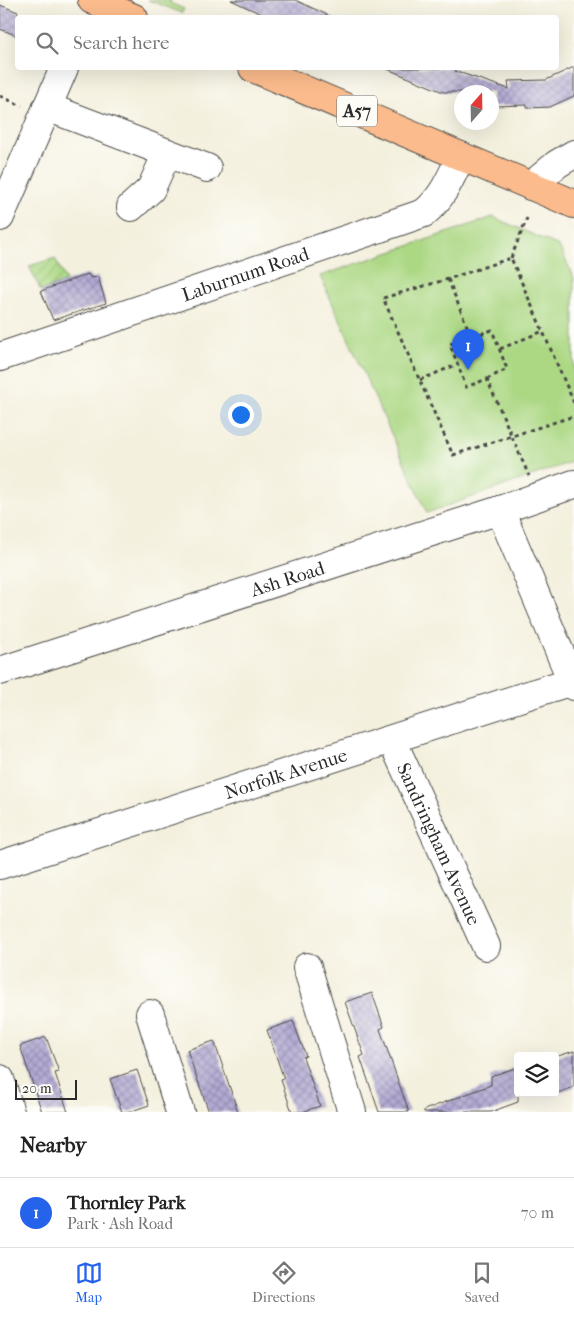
<!DOCTYPE html>
<meta charset="utf-8">
<style>
:root{--surface:#fff;--page:#f6f6f6;--text:#222;--muted:#767676;--line:#e0e0e0;--accent:#2563eb}
body{margin:0;font-family:"IM FELL French Canon",serif;background:var(--page);color:var(--text)}
.controls{position:absolute;right:15px;bottom:15px;display:grid;overflow:hidden;border-radius:5px;box-shadow:0 5px 20px #0002}
.controls button{width:45px;height:45px;display:grid;place-items:center;padding:0;border:0;border-bottom:1px solid var(--line);background:var(--surface);color:var(--text);font:25px sans-serif}
.compass{position:absolute;left:454px;top:85px;width:45px;height:45px;border-radius:50%;background:var(--surface);box-shadow:0 5px 20px #0002;rotate:20deg}
.scale{position:absolute;left:15px;bottom:12px;width:62px;box-sizing:border-box;padding-left:5px;border:2px solid #2b2b2b;border-top:0;font-size:14px;line-height:18px;white-space:nowrap;color:#2b2b2b;-webkit-text-stroke:4px #fdfcf7;paint-order:stroke}
.you{position:absolute;left:240px;top:414px;width:18px;height:18px;margin:-12px;border:4px solid #fff;border-radius:50%;background:#1a73e8;box-shadow:0 0 0 8px #1a73e833}
.badge{display:grid;place-items:center;width:32px;height:32px;border-radius:50%;background:var(--accent);color:#fff;font-size:16px;font-weight:700}
.pin{position:absolute;translate:-50% -41px;filter:drop-shadow(0 1px 2px #0008)}
.pin::after{content:'';position:absolute;top:26px;width:18px;height:15px;background:inherit;clip-path:polygon(0 0,100% 0,50% 100%)}
.list{margin:0;padding:0;list-style:none}
h2{display:flex;justify-content:space-between;align-items:center;height:65px;margin:0;padding:0 20px;font-size:21px}
h2 small{font-size:16px;font-weight:400;color:var(--muted)}
.list li{display:grid;grid-template-columns:32px 1fr auto;gap:15px;align-items:center;box-sizing:border-box;height:70px;padding:0 20px;border-top:1px solid var(--line)}
.list b{display:block;font-size:19px;white-space:nowrap}
.list p{margin:0;font-size:16px;white-space:nowrap;color:var(--muted)}
.list em{font-size:16px;font-style:normal;color:var(--muted)}
.icon{flex:none;width:28px;height:28px;fill:none;stroke:currentColor;stroke-width:2;stroke-linecap:round;stroke-linejoin:round}
.map{position:relative;flex:none;width:574px;height:1112px;overflow:hidden}
.search{position:absolute;background:var(--surface);box-shadow:0 5px 20px #0002;left:15px;right:15px;top:15px;height:55px;display:flex;align-items:center;gap:12px;box-sizing:border-box;padding:0 18px;border-radius:5px;color:var(--muted);font-size:19px}
.sheet{height:135px;background:var(--surface)}
nav{display:flex;justify-content:space-around;align-items:center;box-sizing:border-box;height:70px;border-top:1px solid var(--line);background:var(--surface);font-size:14px;color:var(--muted)}
nav a{display:grid;justify-items:center;gap:2px}
nav .on{color:var(--accent)}
.map>svg:first-child{display:block}
.grass{fill:url(#grass-tufts);stroke:#6c8258}
.park{fill:#acd884;stroke:#6c8258}
.garden{fill:url(#garden-furrows);stroke:#6c8258}
.building{fill:url(#building-cross-hatch)}
.lines{fill:none;stroke-linecap:round;stroke-linejoin:round}
.minor-casing{stroke:#494946;stroke-width:30}
.highway-casing{stroke:#494946;stroke-width:30}
.path{stroke:#494946;stroke-width:3;stroke-dasharray:4 4;stroke-linecap:butt}
.minor{stroke:#fff;stroke-width:28}
.highway{stroke:#fbbb8c;stroke-width:28}
.labels{text-anchor:middle;stroke-width:5;stroke-linejoin:round;paint-order:stroke}
.shield{fill:#fdfcf7;stroke:#6a6a68;stroke-width:1}
.shield-label{font-size:18px;font-weight:bold;fill:#2b2b2b}
.street-label{font-size:19px;fill:#2b2b2b;stroke:#fdfcf7}
</style>
<div class="map">
<svg width="574" height="1112" viewBox="0 0 574 1112">
<defs>
<pattern id="grass-tufts" width="24" height="20" patternUnits="userSpaceOnUse" patternTransform="scale(1.25)"><rect width="24" height="20" fill="#acd884"/><path d="M3 7l-1-3M5 7V3M7 7l1-3M15 17l-1-3M17 17v-4M19 17l1-3" fill="none" stroke="#94ba72"/></pattern>
<pattern id="garden-furrows" width="10" height="10" patternUnits="userSpaceOnUse" patternTransform="scale(1.25)"><rect width="10" height="10" fill="#acd884"/><path d="M-1 1l2-2M0 10L10 0M9 11l2-2" fill="none" stroke="#94ba72"/></pattern>
<pattern id="building-cross-hatch" width="8" height="8" patternUnits="userSpaceOnUse" patternTransform="scale(1.25)"><rect width="8" height="8" fill="#b3aad4"/><path d="M0 0l8 8M0 8l8-8" fill="none" stroke="#928bac"/></pattern>
</defs>
<rect width="100%" height="100%" fill="#fdfcf7"/>
<filter id="ink" filterUnits="userSpaceOnUse"><feTurbulence type="fractalNoise" baseFrequency=".02" numOctaves="2"/><feDisplacementMap in="SourceGraphic" scale="10" xChannelSelector="R" yChannelSelector="G"/><feConvolveMatrix kernelMatrix="1 2 1 2 8 2 1 2 1" color-interpolation-filters="sRGB"/></filter>
<filter id="wash" filterUnits="userSpaceOnUse"><feTurbulence type="fractalNoise" baseFrequency=".0096" numOctaves="4" result="noise"/><feDisplacementMap in="SourceGraphic" scale="20" xChannelSelector="R" yChannelSelector="G"/><feGaussianBlur stdDeviation="1.12" result="paint"/><feColorMatrix in="noise" values="0 0 0 0 0 0 0 0 0 0 0 0 0 0 0 0 0 1.4 0 .05"/><feComposite in="paint" operator="in"/></filter>
<g filter="url(#wash)">
<rect width="100%" height="100%" fill="#f4f0de"/>
<path class="grass" d="M 148,0 L 171,0 L 170,3 L 184,9 L 182,13 Z"/>
<path class="park" d="M 493,217 L 559,246 L 574,278 L 574,461 L 427,513 L 320,276 Z"/>
<path class="garden" d="M 55,258 L 66,281 L 41,291 L 29,266 Z"/>
<g id="blocks">
<g class="building">
<path d="M 231,0 L 295,0 L 334,18 L 270,18 Z"/>
<path d="M 0,5 L 18,12 L 18,36 L 0,29 Z"/>
<path d="M 574,67 L 574,96 L 550,107 L 527,108 L 527,105 L 492,106 L 492,92 L 443,92 L 385,68 L 457,68 L 455,71 L 509,89 L 508,81 L 546,80 Z"/>
<path d="M 88,274 L 91,278 L 98,277 L 106,303 L 53,320 L 41,291 Z"/>
<path d="M 372,993 L 384,1027 L 380,1029 L 409,1112 L 379,1112 L 360,1057 L 364,1055 L 345,1002 Z"/>
<path d="M 293,1021 L 306,1056 L 303,1057 L 320,1106 L 302,1112 L 292,1112 L 281,1080 L 284,1079 L 267,1030 Z"/>
<path d="M 46,1037 L 59,1072 L 55,1073 L 68,1112 L 42,1112 L 20,1046 Z"/>
<path d="M 214,1041 L 226,1076 L 238,1112 L 209,1112 L 187,1050 Z"/>
<path d="M 574,1051 L 574,1087 L 555,1094 L 555,1057 Z"/>
<path d="M 518,1067 L 518,1102 L 491,1112 L 424,1112 L 424,1110 L 491,1085 L 491,1076 Z"/>
<path d="M 137,1070 L 149,1105 L 129,1112 L 122,1112 L 110,1079 Z"/>
</g>
</g>
</g>
<g filter="url(#ink)">
<use href="#blocks" fill-opacity="0" stroke="#494946" stroke-width="1"/>
<g class="lines">
<defs>
<g id="minor">
<path d="M 47,107 L 207,168"/>
<path d="M 531,186 L 557,164 L 574,154"/>
<path d="M 131,207 L 151,189 L 167,153"/>
<path d="M 0,217 L 64,68"/>
<path id="s1" d="M 0,357 L 424,213 C 443,198 451,177 461,156"/>
<path d="M 500,510 L 574,686"/>
<path id="s2" d="M 0,671 L 500,510 L 574,484"/>
<path id="s3" d="M 392,740 L 486,946"/>
<path id="s4" d="M 0,865 L 572,681"/>
<path d="M 307,967 L 352,1112"/>
<path d="M 150,1014 L 180,1112"/>
<path d="M 0,1079 L 10,1112"/>
</g>
<g id="highway">
<path d="M 92,0 L 134,18"/>
<path d="M 253,68 L 574,204"/>
</g>
</defs>
<use href="#minor" class="minor-casing"/>
<use href="#highway" class="highway-casing"/>
<g class="path">
<path d="M 0,96 L 22,106"/>
<path d="M 511,258 L 527,218"/>
<path d="M 448,279 L 471,336"/>
<path d="M 500,349 L 543,331"/>
<path d="M 487,379 L 507,369 L 492,330 L 450,344 L 466,387 L 487,379 L 529,476"/>
<path d="M 420,380 L 458,364"/>
<path d="M 574,403 L 511,258 L 448,279 L 383,298 L 453,455 L 574,416"/>
</g>
<use href="#minor" class="minor"/>
<use href="#highway" class="highway"/>
</g>
</g>
<g class="labels">
<rect class="shield" x="337" y="95.5" width="40" height="31" rx="4"/>
<g class="shield-label">
<text x="357" y="117">A57</text>
</g>
<g class="street-label">
<text dy="7" stroke="none"><textPath href="#s1" startOffset="259">Laburnum Road</textPath></text>
<text dy="7" stroke="none"><textPath href="#s2" startOffset="302">Ash Road</textPath></text>
<text dy="7" stroke="none"><textPath href="#s4" startOffset="300">Norfolk Avenue</textPath></text>
<text dy="7" stroke="none"><textPath href="#s3" startOffset="114">Sandringham Avenue</textPath></text>
</g>
</g>
</svg>
<div class="controls">
<button><svg class="icon" aria-label="layers" viewBox="0 0 24 24"><path d="M12 4l9 5-9 5-9-5zM3 14l9 5 9-5"/></svg></button>
</div>
<svg class="compass" viewBox="-18 -18 36 36"><path d="M0-13l5 13h-10z" fill="#e53935"/><path d="M0 13l5-13h-10z" fill="#767676"/></svg>
<div class="scale">20 m</div>
<div class="you"></div>
<div class="pin badge" style="left:468px;top:370px">1</div>
<div class="search"><svg class="icon" aria-label="search" viewBox="0 0 24 24"><circle cx="10" cy="10" r="6"/><path d="M15 15l6 6"/></svg>Search here</div>
</div>
<section class="sheet">
<h2>Nearby<small></small></h2>
<ul class="list">
<li><span class="badge">1</span><div><b>Thornley Park</b><p>Park · Ash Road</p></div><em>70 m</em></li>
</ul>
</section>
<nav>
<a class="on"><svg class="icon" aria-label="map" viewBox="0 0 24 24"><path d="M3 6l6-2 6 2 6-2v14l-6 2-6-2-6 2zM9 4v14M15 6v14"/></svg>Map</a>
<a><svg class="icon" aria-label="directions" viewBox="0 0 24 24"><path d="M12 3l9 9-9 9-9-9zM9 14v-3h6M13 9l2 2-2 2"/></svg>Directions</a>
<a><svg class="icon" aria-label="saved" viewBox="0 0 24 24"><path d="M7 4h10v16l-5-4-5 4z"/></svg>Saved</a>
</nav>
